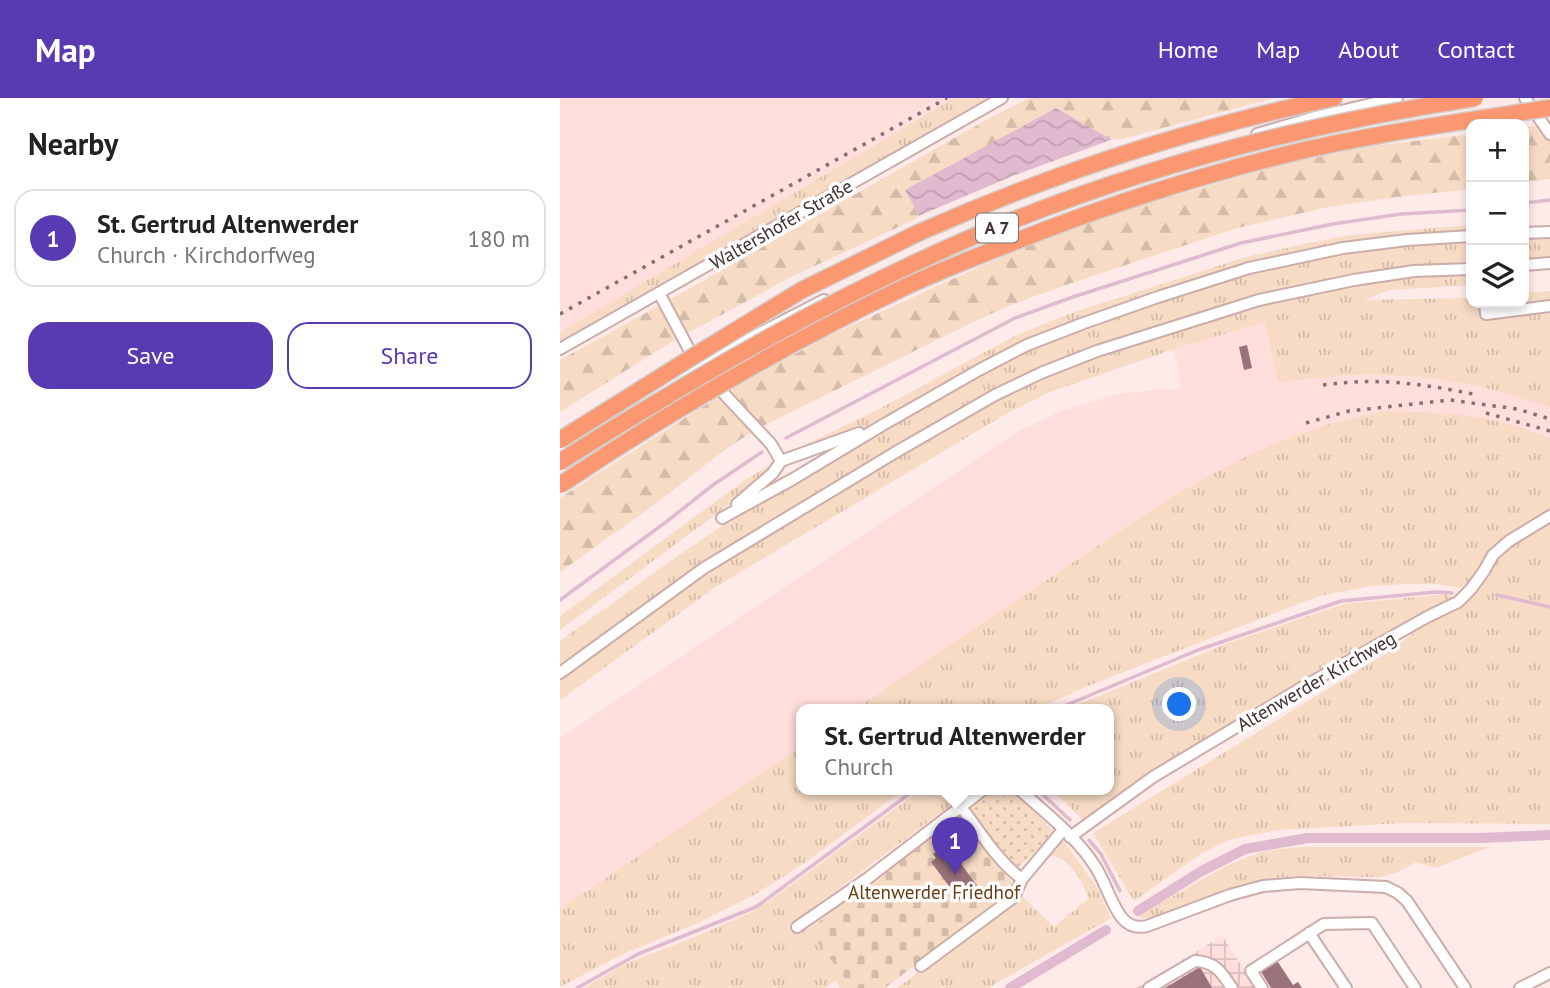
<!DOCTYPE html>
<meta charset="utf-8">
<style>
:root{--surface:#fff;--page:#f6f6f6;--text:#222;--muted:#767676;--line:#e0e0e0;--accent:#583ab2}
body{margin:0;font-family:"PT Sans",sans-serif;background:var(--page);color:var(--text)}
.controls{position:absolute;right:21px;top:21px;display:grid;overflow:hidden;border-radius:14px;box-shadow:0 4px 10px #0003}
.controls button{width:63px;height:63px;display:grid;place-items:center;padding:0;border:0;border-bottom:2px solid var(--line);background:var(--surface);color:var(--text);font:35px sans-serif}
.you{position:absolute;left:620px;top:607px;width:24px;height:24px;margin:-18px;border:5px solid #fff;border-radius:50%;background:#1a73e8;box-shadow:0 0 0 10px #1a73e833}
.badge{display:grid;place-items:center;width:46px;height:46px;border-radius:50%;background:var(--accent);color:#fff;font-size:23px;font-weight:700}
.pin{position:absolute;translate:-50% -58px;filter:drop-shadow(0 2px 4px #0008)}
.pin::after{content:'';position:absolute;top:37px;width:24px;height:21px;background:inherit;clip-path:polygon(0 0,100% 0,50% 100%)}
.popup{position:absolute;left:236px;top:606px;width:318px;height:91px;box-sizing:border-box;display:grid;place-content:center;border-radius:14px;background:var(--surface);filter:drop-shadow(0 2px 5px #0005);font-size:23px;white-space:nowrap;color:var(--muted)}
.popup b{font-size:26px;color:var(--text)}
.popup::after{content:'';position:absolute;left:50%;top:100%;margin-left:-14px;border:14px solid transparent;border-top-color:var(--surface)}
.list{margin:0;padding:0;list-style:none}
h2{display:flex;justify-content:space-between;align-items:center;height:91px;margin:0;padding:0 28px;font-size:30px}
h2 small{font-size:23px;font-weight:400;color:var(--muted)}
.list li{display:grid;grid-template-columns:46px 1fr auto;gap:21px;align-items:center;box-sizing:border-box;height:98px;margin:0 14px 14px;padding:0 14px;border:2px solid var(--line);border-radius:21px}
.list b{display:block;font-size:26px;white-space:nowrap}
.list p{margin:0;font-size:23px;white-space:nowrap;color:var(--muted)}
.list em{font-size:23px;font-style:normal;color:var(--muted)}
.actions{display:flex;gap:14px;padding:21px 28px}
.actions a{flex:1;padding:16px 0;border:2px solid var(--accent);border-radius:21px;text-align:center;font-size:24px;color:var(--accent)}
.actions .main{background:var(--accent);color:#fff}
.icon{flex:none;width:38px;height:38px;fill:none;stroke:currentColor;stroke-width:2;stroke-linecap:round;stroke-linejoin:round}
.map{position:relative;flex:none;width:990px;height:890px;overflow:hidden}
header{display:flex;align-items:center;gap:42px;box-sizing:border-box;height:98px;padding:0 35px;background:var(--accent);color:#fff}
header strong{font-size:33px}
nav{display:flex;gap:38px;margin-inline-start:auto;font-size:24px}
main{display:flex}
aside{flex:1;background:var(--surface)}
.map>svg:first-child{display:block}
.built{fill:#ffdedc}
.industrial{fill:url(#industrial-grid)}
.grass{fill:url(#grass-tufts)}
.forest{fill:url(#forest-firs)}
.cemetery{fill:url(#cemetery-stones)}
.park{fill:url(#park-dots)}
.water{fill:url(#water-waves)}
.pier{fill:#feeae9}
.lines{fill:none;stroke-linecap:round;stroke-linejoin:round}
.stream{stroke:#e0bace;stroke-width:3.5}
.canal{stroke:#e0bace;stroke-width:10}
.building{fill:#99727a}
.minor-casing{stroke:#cbadaa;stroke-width:14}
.highway-casing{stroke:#d1cecd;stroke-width:19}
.minor{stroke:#fff;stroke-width:10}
.highway{stroke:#fb9871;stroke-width:16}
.rail{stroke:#817271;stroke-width:3.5;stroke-dasharray:3.5 7;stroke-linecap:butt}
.highway-bridge-casing{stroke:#d1cecd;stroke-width:19;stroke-linecap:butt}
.highway-bridge{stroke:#fb9871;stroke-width:16}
.labels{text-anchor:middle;stroke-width:7;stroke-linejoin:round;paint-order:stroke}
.shield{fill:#fdfdfd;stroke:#776e6e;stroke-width:2}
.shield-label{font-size:18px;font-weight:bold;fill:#3e3130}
.street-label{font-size:19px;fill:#3e3130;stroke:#fdfdfd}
.park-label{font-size:19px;fill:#683d12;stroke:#fdfdfd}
</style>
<header>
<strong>Map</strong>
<nav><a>Home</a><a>Map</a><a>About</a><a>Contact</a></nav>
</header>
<main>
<aside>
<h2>Nearby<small></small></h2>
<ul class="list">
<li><span class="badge">1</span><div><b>St. Gertrud Altenwerder</b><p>Church · Kirchdorfweg</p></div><em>180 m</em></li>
</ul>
<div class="actions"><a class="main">Save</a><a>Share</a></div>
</aside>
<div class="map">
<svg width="990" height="890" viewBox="0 0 990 890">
<defs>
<pattern id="industrial-grid" width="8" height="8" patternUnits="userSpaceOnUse" patternTransform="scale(1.75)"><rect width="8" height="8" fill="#ffdedc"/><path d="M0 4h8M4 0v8" fill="none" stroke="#dcbfbd"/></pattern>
<pattern id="grass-tufts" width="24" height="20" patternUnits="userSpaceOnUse" patternTransform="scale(1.75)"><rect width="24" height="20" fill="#f7dbc4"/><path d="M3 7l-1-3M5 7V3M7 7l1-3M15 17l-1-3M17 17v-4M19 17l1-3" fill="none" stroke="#d5bca9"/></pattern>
<pattern id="forest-firs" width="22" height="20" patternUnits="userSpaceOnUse" patternTransform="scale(1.75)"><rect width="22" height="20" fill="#f7dbc4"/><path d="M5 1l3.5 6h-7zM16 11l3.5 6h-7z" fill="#d5bca9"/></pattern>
<pattern id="cemetery-stones" width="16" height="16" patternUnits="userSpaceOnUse" patternTransform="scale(1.75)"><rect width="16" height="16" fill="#f7dbc4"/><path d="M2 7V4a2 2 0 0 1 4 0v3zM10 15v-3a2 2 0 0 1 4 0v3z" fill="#d5bca9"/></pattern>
<pattern id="park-dots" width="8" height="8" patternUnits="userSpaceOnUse" patternTransform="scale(1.75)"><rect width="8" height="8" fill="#f7dbc4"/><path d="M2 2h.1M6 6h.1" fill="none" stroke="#d5bca9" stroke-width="1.8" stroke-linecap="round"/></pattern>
<pattern id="water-waves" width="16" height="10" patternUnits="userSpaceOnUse" patternTransform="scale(1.75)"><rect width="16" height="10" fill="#e0bace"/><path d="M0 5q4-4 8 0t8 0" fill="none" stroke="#c1a0b1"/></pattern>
</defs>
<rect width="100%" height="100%" fill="#feeae9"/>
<g class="built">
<path d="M 0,0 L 394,0 L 0,234 Z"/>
<path d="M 705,224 L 718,284 L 804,276 L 860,279 L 916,287 L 990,309 L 990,340 L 974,334 L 922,320 L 790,320 L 747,333 L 704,351 L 648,379 L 575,422 L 296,611 L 241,611 L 241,648 L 0,811 L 0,640 L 457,334 L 499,314 L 557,296 L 621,290 L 614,251 Z"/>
</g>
<path class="industrial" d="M 662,838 L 696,890 L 576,890 Z"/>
<g class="grass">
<path d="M 394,0 L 428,0 L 260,98 L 0,245 L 0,234 Z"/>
<path d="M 911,127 L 911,135 L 864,137 L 651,178 L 527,218 L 479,238 L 352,305 L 319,321 L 303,331 L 284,339 L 239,352 L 241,349 L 319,311 L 453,239 L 511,215 L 686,159 L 744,146 L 790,137 Z"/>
<path d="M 990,139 L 990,162 L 964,166 L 964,141 Z"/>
<path d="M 911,144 L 911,187 L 830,192 L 804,202 L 911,200 L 911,205 L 964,205 L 964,195 L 990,193 L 990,309 L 916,287 L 860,279 L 804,276 L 718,284 L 705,224 L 614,251 L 490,294 L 446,316 L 157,488 L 0,602 L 0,575 L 144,470 L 481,275 L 737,189 L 486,270 L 171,450 L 0,572 L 0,543 L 119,457 L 159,430 L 225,390 L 444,263 L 495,240 L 556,218 L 697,174 L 766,159 L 814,151 Z"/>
<path d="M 825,313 C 857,314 891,314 922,320 C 945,324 968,332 990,340 L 990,726 L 843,725 L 718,732 L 671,741 L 642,755 L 574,803 L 533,735 L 830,553 L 910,491 L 874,486 L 846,486 L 812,488 L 759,498 L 533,586 L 476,611 L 296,611 C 362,566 428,521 494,477 C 574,423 656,365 748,333 C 773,324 799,318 825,313 Z"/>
<path d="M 208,368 L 213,369 L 179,399 L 0,532 L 0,518 L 182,384 Z"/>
<path d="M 887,496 L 893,501 C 767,569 644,645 523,722 L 491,691 L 549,691 L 549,611 L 507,611 L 671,544 L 784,506 Z"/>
<path d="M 241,648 L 241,691 L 345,691 L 246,764 L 194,797 L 138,825 L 63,856 L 0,889 L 0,811 Z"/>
<path d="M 362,691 L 413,691 L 240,819 L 248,832 L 292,890 L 281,890 L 275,883 L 265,890 L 24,890 L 63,867 L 144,835 L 192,814 L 223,793 Z"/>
<path d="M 503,743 L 535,786 L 551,820 L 428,890 L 337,890 L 462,798 L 494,829 L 528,801 C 525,787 512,766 499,760 C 495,758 491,758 487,757 Z"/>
<path d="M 740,749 L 930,749 L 875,770 L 856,764 L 840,773 L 822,779 L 735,778 L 704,781 L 678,788 L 595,820 L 579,820 L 583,815 L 670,766 L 704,753 Z"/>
</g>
<g class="forest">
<path d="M 469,0 L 715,0 L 554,43 L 345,92 L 360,119 L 233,178 L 113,243 L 0,314 L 0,262 L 104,205 L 428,21 Z"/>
<path d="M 983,27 L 990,36 L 990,81 L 964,84 L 964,29 Z"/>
<path d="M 911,36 L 911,91 L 836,99 L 768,109 L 677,130 L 506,187 L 448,208 L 395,233 L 197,331 L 167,350 L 98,404 L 0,474 L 0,400 L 164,295 L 268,238 L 428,165 L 485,141 L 577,109 L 716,68 L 805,49 Z"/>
</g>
<path class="cemetery" d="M 400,716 L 456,790 L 325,890 L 292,890 L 248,832 Z"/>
<path class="park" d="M 432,691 L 452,691 L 495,735 L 459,769 L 446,777 L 400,716 Z"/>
<path class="water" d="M 496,10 L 554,43 L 360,119 L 345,92 Z"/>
<path class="pier" d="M 556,40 L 557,44 L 555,46 L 458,82 L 399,105 L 361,122 L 358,122 L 356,119 L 455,77 Z"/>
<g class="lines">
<g class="stream">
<path d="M 964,105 L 990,102"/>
<path d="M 226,340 L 455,220 L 513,199 L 681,145 L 773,126 L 841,116 L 911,112"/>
<path d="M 937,497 L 990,509"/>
<path d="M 0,502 L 106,424 L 153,387 L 202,354"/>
<path d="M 497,611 L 638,552 L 781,503 L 876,494 L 892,495"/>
<path d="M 477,691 L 510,722"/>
<path d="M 529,742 L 541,756 L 560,793"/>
<path d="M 17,890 L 78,856 L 196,809 L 356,691"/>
</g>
<g class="canal">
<path d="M 578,813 L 640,774 L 685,751 L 748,740 L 921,740 L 990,737"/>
<path d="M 450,890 L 546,832"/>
</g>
</g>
<g class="building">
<path d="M 687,247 L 692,270 L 684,272 L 679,249 Z"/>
<path d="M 381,750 L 384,753 L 389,750 L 419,790 L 401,804 L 371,764 L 376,760 L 373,756 Z"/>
<path d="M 716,861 L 733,887 L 738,884 L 742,890 L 711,890 L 700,872 Z"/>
<path d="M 640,869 L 652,890 L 605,890 Z"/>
</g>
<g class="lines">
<defs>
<g id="minor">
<path d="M 965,0 L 990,36"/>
<path d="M 697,36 L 755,19 L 837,0"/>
<path d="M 964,135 L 990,134"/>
<path d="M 964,167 L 990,165"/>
<path d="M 99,195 L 132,257 L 166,298 L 211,346 L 221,363"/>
<path d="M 925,205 L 926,216 L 990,208"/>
<path d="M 0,251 L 442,0"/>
<path d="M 44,327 L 140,266 L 264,202"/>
<path d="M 177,406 L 213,375 L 221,363 L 299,335"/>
<path d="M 162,420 L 233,381 L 321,328 L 419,272 L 467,247 L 524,225 L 598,199 L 689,170 L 783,150 L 847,142 L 911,138"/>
<path d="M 0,575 L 144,470 L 336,354 L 435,297 L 481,275 L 537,253 L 699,202 L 794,182 L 854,173 L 911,171"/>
<path d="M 459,691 C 485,715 516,738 535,768 C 545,783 552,809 563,821 C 569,828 578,830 587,828 L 670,797 L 703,788 L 740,785 L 826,789 L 838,795 L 847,803 L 905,890"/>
<path d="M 401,709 C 420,733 437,763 462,781"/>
<path d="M 510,739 L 593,679 L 748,586 L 867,519 L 898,504 L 911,491 L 924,473 L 933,457 L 949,443 L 990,418"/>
<path d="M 237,829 L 308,780 L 424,691"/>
<path d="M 749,835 L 786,890"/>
<path d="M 361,868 L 454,799 L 462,781 L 503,732"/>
<path d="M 589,890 L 635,863 C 656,864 661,874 672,890"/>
<path d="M 702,890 L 691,873 L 764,826 L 812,825 L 855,890"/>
<path d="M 960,890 L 990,875"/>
</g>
<path id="highway" d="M 358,135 C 491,76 631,30 774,0"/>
</defs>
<use href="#minor" class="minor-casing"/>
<use href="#highway" class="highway-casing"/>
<use href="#minor" class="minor"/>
<use href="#highway" class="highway"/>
<g class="rail">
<path d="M 0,216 L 387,0"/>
<path d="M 763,287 C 820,279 863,286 918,297"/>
<path d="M 926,315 L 990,333"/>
<path d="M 746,325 L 789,313 L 890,302 L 957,311 L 990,321"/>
</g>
<defs>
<g id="highway-bridge">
<path d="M 0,342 L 134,258 L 242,192 L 358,135"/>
<path d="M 0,364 C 41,337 84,312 126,287 C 220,231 317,180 417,137 C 576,70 744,26 915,0"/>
<path d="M 0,387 C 111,313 225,246 345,189 C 381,172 418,158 454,144 C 542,109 629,81 720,58 C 809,36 900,24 990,10"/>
</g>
</defs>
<use href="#highway-bridge" class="highway-bridge-casing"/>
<use href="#highway-bridge" class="highway-bridge"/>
</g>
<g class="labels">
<rect class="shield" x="416" y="115.5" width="42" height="29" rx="5"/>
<g class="shield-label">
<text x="437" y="136">A 7</text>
</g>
<g class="street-label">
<text transform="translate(221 126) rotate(-30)" y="7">Waltershofer Straße</text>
<text transform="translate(756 583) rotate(-30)" y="7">Altenwerder Kirchweg</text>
</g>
<g class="park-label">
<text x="374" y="801">Altenwerder Friedhof</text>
</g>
</g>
</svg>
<div class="controls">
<button>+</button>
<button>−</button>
<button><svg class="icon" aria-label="layers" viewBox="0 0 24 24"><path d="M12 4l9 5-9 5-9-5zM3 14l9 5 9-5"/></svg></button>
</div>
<div class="you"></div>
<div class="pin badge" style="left:395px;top:777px">1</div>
<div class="popup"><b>St. Gertrud Altenwerder</b>Church</div>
</div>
</main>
